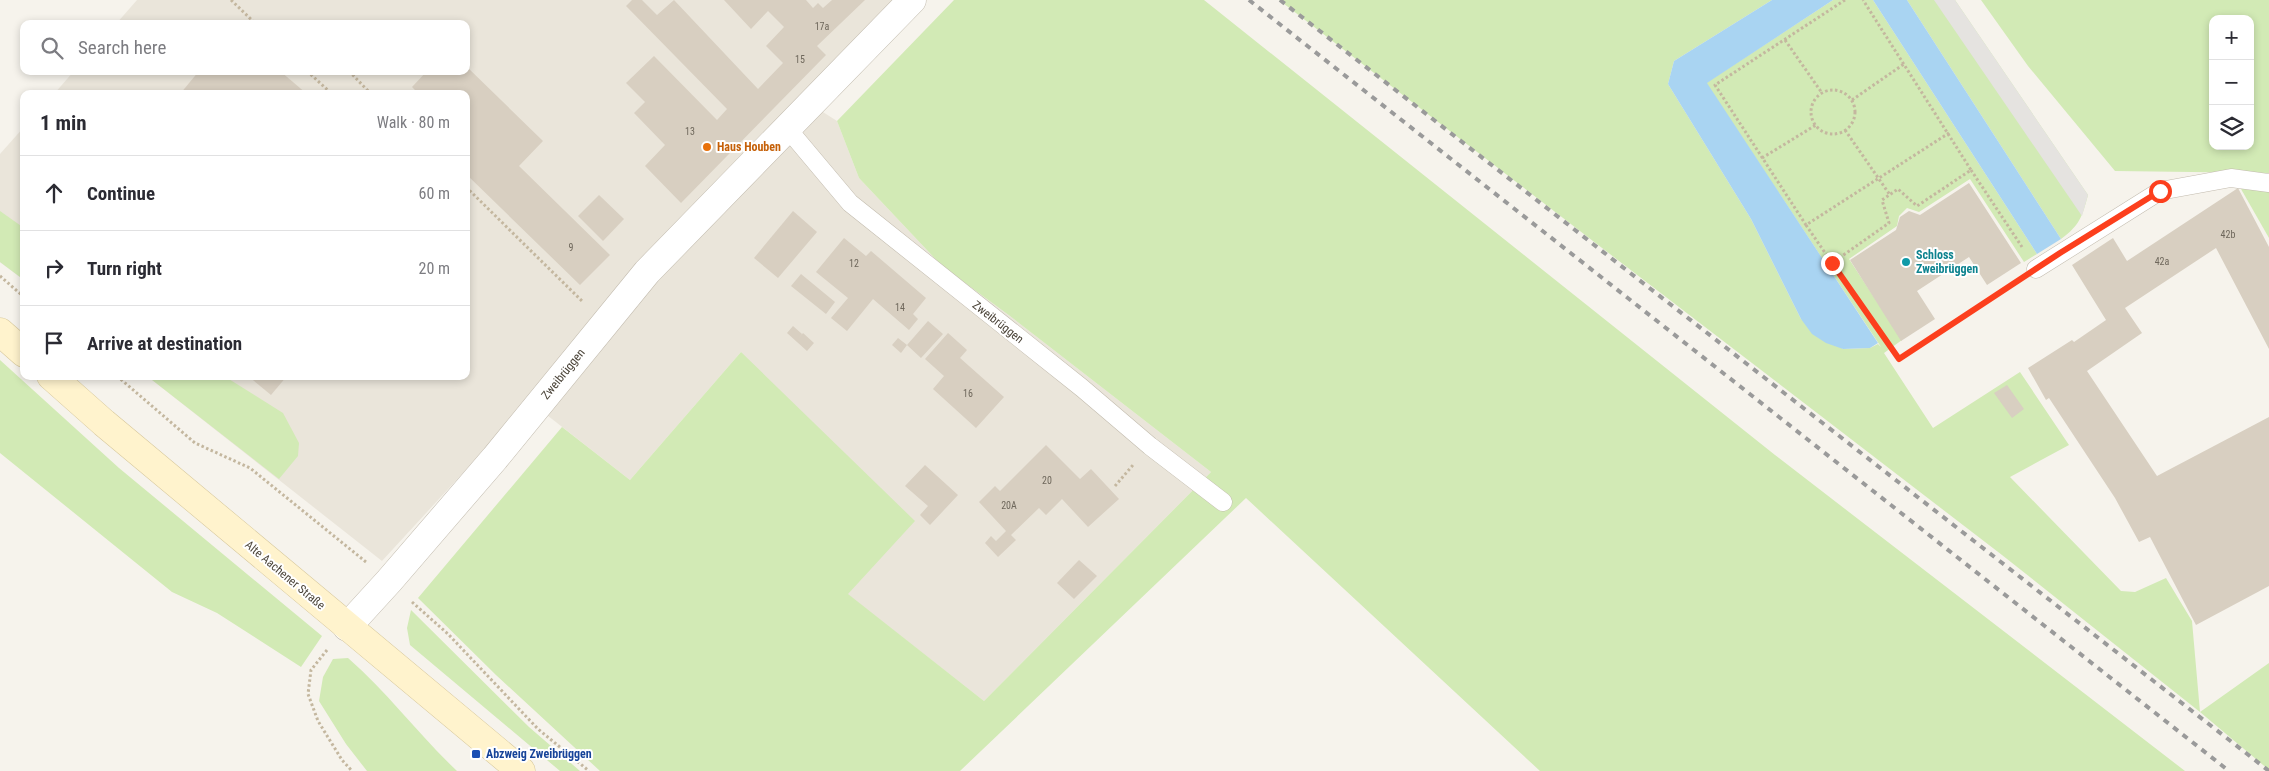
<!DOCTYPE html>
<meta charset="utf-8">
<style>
:root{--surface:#fff;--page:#f2f2f3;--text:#2b2b33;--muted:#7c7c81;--line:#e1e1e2}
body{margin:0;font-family:"Roboto Condensed",sans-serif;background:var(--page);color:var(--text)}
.controls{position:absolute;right:15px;top:15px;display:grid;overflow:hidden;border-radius:10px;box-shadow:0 2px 8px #0003}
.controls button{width:45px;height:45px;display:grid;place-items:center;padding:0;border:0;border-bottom:1px solid var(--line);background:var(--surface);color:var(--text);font:25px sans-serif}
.stop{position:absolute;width:15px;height:15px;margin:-11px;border:4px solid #fc3f1d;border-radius:50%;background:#fff}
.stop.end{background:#fc3f1d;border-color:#fff;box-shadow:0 1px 5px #0008}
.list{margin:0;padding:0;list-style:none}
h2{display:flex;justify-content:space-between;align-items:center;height:65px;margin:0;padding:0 20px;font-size:21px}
h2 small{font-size:16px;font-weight:400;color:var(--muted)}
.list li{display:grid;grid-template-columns:32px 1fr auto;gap:15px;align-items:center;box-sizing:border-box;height:75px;padding:0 20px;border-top:1px solid var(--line)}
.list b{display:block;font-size:19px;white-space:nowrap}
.list em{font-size:16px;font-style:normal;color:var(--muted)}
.icon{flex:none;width:28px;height:28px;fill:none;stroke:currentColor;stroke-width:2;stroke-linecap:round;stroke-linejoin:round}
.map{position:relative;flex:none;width:2269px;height:771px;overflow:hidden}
.search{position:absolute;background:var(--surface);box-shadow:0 2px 8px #0003;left:20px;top:20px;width:450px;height:55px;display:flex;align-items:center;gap:12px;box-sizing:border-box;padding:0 18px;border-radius:10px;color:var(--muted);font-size:19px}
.panel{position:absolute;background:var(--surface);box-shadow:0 2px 8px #0003;left:20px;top:90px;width:450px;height:290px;border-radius:10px}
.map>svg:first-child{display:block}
.residential{fill:#eae5da}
.green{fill:#d2eab5;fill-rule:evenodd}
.parking{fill:#e5e3e0}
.water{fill:#a9d4f2}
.building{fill:#d8cfc1}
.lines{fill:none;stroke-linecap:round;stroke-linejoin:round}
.service-casing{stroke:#c2bbae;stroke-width:19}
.tertiary-casing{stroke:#c2bbae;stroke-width:29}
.secondary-casing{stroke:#d6c79b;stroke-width:29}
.path{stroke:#c4b79f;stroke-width:3;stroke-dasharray:2.5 2.5;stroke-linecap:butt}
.service{stroke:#fff;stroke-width:18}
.tertiary{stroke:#fff;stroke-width:28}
.secondary{stroke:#fff3cd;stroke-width:28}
.rail{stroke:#9a9a9a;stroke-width:4;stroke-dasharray:6 6;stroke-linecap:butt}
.route{stroke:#fc3f1d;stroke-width:6}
.food-dot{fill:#e8710a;stroke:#fff;stroke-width:2}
.culture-dot{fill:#0f9aa8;stroke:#fff;stroke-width:2}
.transit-dot{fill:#1a4fb4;stroke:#fff;stroke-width:2}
.labels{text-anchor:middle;stroke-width:4;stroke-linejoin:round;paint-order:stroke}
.number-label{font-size:10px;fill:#6e675b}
.food-label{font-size:12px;font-weight:bold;fill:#c56008;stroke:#fff;text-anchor:start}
.culture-label{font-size:12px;font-weight:bold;fill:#0d838f;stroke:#fff;text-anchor:start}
.street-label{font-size:12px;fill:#4b4439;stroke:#fff}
.transit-label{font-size:12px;font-weight:bold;fill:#164399;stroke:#fff;text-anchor:start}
</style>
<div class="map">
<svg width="2269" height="771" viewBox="0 0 2269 771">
<rect width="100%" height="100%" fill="#f6f3ec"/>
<g class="residential">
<path d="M 137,0 L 912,0 L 812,105 L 837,121 L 859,178 L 942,266 L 1010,316 L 1211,472 L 984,701 L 847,594 L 741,352 L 630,480 L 529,401 L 382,561 L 147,376 L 466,376 L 466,94 L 54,94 L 74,71 L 466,71 L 466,24 L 116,24 Z"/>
<path d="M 24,127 L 24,280 L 0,262 L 0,154 Z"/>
</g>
<g class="green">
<path d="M 954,0 L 1204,0 L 1775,455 L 2185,771 L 1540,771 L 1246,498 L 960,771 L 600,771 L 496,675 L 418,598 L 562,427 L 630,480 L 741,352 L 915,521 L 848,594 L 984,701 L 1211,472 L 1010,316 L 942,266 L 859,178 L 837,121 Z"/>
<path d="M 1279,0 L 1772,0 L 1674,61 L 1668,84 L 1751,219 L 1801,319 L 1843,349 L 1870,348 L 1878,344 L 1881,347 L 1706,83 L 1833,0 L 1873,0 L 2037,254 L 2024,262 L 1970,179 L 1919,212 L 1907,208 L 1899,216 L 1897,226 L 1849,259 L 1902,340 L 1884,353 L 1933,428 L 2020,372 L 2069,445 L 2010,477 L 2121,591 L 2135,592 L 2166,578 L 2192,621 L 2200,712 L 2269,663 L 2269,770 L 2200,712 L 2002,555 Z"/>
<path d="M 1907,0 L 1955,0 L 2088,195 C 2082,217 2080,225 2061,239 Z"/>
<path d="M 1981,0 L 2269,0 L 2269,173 L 2115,171 L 2028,66 ZM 2213,19 L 2250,19 L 2250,146 L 2213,146 Z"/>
<path d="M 2241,189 L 2269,190 L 2269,238 Z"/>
<path d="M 0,211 L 24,228 L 24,280 L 0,262 Z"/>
<path d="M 0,360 L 119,468 L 322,636 L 301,667 L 217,613 L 172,592 L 0,453 Z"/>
<path d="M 147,376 L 224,376 L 283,413 L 299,443 L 298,456 L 279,479 Z"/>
<path d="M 411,610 L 529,727 L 580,771 L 560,771 L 410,645 L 407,628 Z"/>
<path d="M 348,658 C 388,693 419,735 457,771 L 367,771 L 346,744 L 319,701 L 323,677 L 333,659 Z"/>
</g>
<path class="parking" d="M 1934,0 L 1955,0 L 2088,195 L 2082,216 Z"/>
<g class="water">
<path d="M 1772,0 L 1833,0 L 1707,83 L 1878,343 L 1870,348 L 1843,349 L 1826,343 L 1812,334 L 1801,319 L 1751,219 L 1668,84 L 1674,61 Z"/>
<path d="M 1873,0 L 1907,0 L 2061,239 L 2037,254 Z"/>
</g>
<g class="building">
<path d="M 632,0 L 642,0 L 657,15 L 674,0 L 758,89 L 783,63 L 766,46 L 784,27 L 768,11 L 751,29 L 724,0 L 806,0 L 813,8 L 818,3 L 823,8 L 832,0 L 865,0 L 817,46 L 826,55 L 681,203 L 645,166 L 665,145 L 634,113 L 645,102 L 626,83 L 654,56 L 717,120 L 727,109 L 626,6 Z"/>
<path d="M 466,66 L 543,141 L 519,166 L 610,255 L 580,285 L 466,174 L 466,94 L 419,94 L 412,87 L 427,71 L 466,71 Z"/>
<path d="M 199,71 L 280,71 L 307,94 L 180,94 Z"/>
<path d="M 1969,183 L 2021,263 L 1987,285 L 1969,257 L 1917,291 L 1935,319 L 1901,341 L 1850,260 L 1896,230 L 1900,217 L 1909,211 L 1920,215 Z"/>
<path d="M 2238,188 L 2269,247 L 2269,349 L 2216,248 L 2125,308 L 2142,333 L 2087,371 L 2157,476 L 2269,417 L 2269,586 L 2196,625 L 2150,537 L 2139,542 L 2115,498 L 2049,398 L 2046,400 L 2028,368 L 2072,340 L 2074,342 L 2106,320 L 2072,265 L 2113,238 L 2127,261 Z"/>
<path d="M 599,195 L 624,219 L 603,241 L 578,216 Z"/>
<path d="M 793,211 L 817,232 L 778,278 L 754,258 Z"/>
<path d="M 844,238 L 866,256 L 871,251 L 926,298 L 913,314 L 918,319 L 909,330 L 873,299 L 847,331 L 831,318 L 848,298 L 816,272 Z"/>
<path d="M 801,274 L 835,302 L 826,314 L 791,286 Z"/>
<path d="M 928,321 L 943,334 L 921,358 L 907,345 L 901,353 L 892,345 L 898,338 L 907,345 Z"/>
<path d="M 793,326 L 802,334 L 799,338 L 803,333 L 814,343 L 807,351 L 787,333 Z"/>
<path d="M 948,333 L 967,350 L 960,358 L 1004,397 L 976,428 L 933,389 L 944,376 L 925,359 Z"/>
<path d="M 248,376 L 287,376 L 271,395 Z"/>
<path d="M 2007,385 L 2024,409 L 2012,418 L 1994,393 Z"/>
<path d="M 1046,445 L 1080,479 L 1091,469 L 1119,499 L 1088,527 L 1062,499 L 1046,515 L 1039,508 L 1011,535 L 1016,540 L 998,557 L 985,543 L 991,536 L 996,541 L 1006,531 L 979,502 L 995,486 L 1000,491 Z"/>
<path d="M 925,465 L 958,495 L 930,525 L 920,515 L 928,506 L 905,486 Z"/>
<path d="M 1079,560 L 1097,576 L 1074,599 L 1057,583 Z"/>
</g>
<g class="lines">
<defs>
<g id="service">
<path d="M 787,128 L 850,203 L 1082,388 L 1150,446 L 1223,502"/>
<path d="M 2036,269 L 2160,191 L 2231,178 L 2269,183"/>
</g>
<path id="tertiary" d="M 347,627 L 389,581 L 495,458 L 647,272 L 912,0"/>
<g id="secondary">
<path d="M 0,332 L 24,353"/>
<path d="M 51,376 L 104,423 L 521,771"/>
</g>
</defs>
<use href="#service" class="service-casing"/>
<use href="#tertiary" class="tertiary-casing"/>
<use href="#secondary" class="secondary-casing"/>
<g class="path">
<path d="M 231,0 L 256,24"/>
<path d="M 1845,0 L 1715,85 L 1806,225 L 1949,133"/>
<path d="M 1785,40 L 1822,93"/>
<path d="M 307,71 L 332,94"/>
<path d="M 349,71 L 371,94"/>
<circle cx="1833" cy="112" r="22"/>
<path d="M 1852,100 L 1904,64"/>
<path d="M 1845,130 L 1890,195"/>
<path d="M 1762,158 L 1816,125"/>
<path d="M 1971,170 L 2022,247"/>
<path d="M 466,187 L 583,302"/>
<path d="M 1806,225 L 1832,263 L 1889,223 L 1882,200 L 1898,189 L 1917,206 L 1971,170 L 1863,0"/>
<path d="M 466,253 L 469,256 L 466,259"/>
<path d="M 1832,263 L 1899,359 L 2015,282"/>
<path d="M 0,276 L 24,297"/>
<path d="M 117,376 L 195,443 L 250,468 L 366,562"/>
<path d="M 1115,486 L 1133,465"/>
<path d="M 412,602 L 448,634 L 538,729 L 589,771"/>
<path d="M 327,650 L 311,670 L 308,694 L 318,721 L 342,760 L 352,771"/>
</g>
<use href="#service" class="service"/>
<use href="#tertiary" class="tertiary"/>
<use href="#secondary" class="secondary"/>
<g class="rail">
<path d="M 1249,0 L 2229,771"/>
<path d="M 1280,0 L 2269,771"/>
</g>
</g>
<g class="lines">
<path class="route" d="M 1832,263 L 1899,359 L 2060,253 L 2160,191"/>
</g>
<circle class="food-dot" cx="707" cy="147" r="5"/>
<circle class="culture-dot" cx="1906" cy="262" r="5"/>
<rect class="transit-dot" x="471" y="749" width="10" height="10" rx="2.5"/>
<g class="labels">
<g class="number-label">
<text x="822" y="30">17a</text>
<text x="800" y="63">15</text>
<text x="690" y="135">13</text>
<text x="2228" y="238">42b</text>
<text x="571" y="251">9</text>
<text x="2162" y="265">42a</text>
<text x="854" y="267">12</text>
<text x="900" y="311">14</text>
<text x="968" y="397">16</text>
<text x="1047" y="484">20</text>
<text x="1009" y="509">20A</text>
</g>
<g class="food-label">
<text x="717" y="151">Haus Houben</text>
</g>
<g class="culture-label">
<text x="1916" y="259">Schloss<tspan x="1916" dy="14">Zweibrüggen</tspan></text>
</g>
<g class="street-label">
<text transform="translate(998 322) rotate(38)" y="4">Zweibrüggen</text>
<text transform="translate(563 374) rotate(-51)" y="4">Zweibrüggen</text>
<text transform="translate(285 575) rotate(40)" y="4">Alte Aachener Straße</text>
</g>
<g class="transit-label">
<text x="486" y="758">Abzweig Zweibrüggen</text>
</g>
</g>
</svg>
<div class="controls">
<button>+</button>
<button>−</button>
<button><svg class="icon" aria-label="layers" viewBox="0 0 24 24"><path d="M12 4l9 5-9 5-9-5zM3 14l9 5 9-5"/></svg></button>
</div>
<div class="stop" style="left:2160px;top:191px"></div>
<div class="stop end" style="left:1832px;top:263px"></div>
<div class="search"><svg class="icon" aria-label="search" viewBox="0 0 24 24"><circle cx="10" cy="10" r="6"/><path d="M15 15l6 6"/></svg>Search here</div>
<section class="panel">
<h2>1 min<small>Walk · 80 m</small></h2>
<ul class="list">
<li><svg class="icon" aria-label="ahead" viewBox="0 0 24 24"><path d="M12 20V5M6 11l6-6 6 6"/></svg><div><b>Continue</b></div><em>60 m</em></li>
<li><svg class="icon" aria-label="right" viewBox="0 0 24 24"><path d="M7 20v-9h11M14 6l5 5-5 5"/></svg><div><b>Turn right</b></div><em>20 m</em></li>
<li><svg class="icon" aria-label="arrive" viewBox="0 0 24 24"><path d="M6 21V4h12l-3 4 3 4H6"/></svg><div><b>Arrive at destination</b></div></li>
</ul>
</section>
</div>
